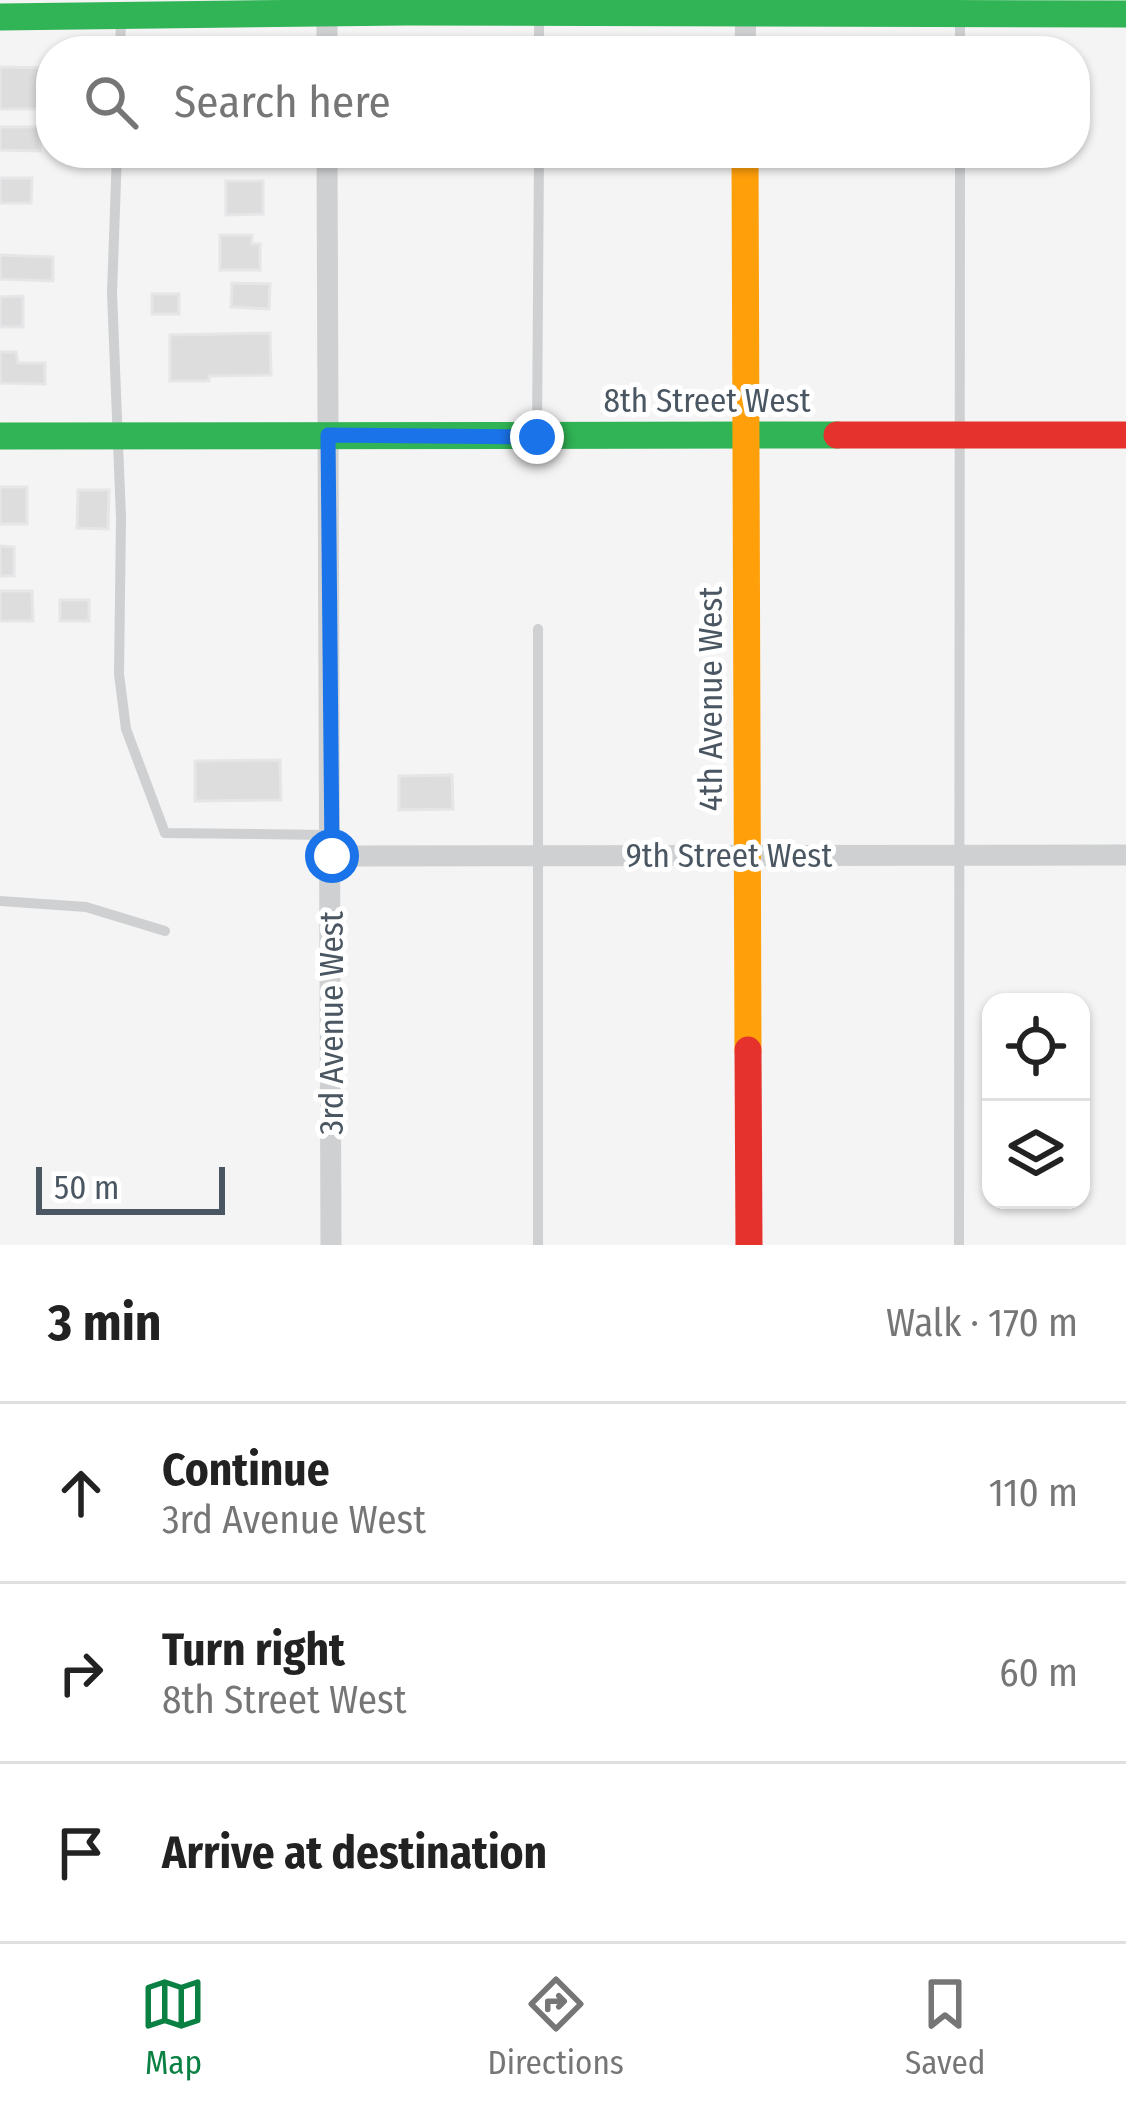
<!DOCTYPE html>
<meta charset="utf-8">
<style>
:root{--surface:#fff;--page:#f2f2f2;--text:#222;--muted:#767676;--line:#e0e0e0;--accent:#0b8043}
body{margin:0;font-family:"Fira Sans Condensed",sans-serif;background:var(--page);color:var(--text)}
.controls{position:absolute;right:36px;bottom:36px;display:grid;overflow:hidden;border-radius:24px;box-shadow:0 3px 9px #0004}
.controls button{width:108px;height:108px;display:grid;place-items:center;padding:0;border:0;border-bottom:3px solid var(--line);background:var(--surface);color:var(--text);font:60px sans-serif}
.scale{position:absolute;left:36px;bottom:30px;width:189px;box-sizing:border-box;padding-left:12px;border:6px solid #4a5661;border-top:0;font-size:33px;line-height:42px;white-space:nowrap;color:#4a5661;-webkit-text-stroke:9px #fff;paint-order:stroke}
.stop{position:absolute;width:36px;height:36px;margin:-27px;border:9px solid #1a73e8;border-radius:50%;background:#fff}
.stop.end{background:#1a73e8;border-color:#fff;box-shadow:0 3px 12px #0008}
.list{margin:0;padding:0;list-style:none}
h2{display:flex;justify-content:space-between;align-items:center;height:156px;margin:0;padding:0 48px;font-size:51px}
h2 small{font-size:39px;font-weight:400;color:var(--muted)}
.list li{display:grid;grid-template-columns:78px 1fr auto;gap:36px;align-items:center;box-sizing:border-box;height:180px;padding:0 48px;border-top:3px solid var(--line)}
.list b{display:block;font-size:45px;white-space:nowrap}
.list p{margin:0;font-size:39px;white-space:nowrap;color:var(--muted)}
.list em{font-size:39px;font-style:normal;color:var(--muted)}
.icon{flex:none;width:66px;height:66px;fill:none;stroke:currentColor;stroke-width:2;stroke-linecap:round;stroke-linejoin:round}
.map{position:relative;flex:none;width:1126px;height:1245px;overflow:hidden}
.search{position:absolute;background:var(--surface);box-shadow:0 3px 9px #0004;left:36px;right:36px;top:36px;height:132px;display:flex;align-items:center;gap:30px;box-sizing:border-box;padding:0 42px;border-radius:48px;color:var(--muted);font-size:45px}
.sheet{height:696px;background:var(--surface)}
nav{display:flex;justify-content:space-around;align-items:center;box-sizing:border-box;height:168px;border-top:3px solid var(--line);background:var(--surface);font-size:33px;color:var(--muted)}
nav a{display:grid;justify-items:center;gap:6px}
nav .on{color:var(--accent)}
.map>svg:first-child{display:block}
.building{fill:#ddddde;stroke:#e5e6e7;stroke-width:3}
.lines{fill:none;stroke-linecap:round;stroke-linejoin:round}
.lane{stroke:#ced0d2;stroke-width:10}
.street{stroke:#ced0d2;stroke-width:21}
.fast{stroke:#30b455;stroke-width:27}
.slow{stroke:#ff9f0a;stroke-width:27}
.jam{stroke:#e5322d;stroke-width:27}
.route{stroke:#1a73e8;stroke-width:15}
.labels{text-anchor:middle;stroke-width:10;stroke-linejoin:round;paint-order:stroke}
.street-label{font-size:33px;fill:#4a5661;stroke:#fff}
</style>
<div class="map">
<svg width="1126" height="1245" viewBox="0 0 1126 1245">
<rect width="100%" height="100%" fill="#f4f4f4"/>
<g class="building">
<path d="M 0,67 L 51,68 L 51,109 L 0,109 Z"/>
<path d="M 0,127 L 40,127 L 40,151 L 0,150 Z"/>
<path d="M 236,153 L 267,153 L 267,159 L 236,158 Z"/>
<path d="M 0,178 L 32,178 L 31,203 L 0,203 Z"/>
<path d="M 226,181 L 263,181 L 263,214 L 226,215 Z"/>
<path d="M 220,235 L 252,235 L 252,244 L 260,244 L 260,270 L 220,270 Z"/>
<path d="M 0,255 L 53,257 L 53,281 L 0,279 Z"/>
<path d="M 232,283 L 270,284 L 269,309 L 231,307 Z"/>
<rect x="152" y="294" width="27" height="20"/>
<path d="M 23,296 L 23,327 L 0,327 L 0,297 Z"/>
<path d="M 270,333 L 271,375 L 209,376 L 209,381 L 170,381 L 170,335 Z"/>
<path d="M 0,352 L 16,352 L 18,363 L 45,363 L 45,384 L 0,383 Z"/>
<rect x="0" y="487" width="27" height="37"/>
<path d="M 78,490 L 109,490 L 108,529 L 77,528 Z"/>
<path d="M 0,546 L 14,547 L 14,576 L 0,576 Z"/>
<path d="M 0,591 L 32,591 L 33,621 L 0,621 Z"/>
<rect x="60" y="600" width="29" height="21"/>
<path d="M 280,760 L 281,800 L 195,801 L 195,761 Z"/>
<path d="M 452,775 L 453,809 L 399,810 L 399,776 Z"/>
</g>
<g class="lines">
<g class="lane">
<path d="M 120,51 L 121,18"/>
<path d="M 539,51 L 539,18"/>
<path d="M 960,51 L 960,21"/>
<path d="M 117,153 L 112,293 L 121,518 L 119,674 L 126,729 L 165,833 L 328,835"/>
<path d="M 537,433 L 539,153"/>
<path d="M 538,629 L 538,1245"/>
<path d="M 0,901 L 86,907 L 165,931"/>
<path d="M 959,1245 L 960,153"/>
</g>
<g class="street">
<path d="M 327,4 L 327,51"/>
<path d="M 745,51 L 746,1"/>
<path d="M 327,153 L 331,1245"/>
<path d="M 332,856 L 1126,855"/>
</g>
<g class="fast">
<path d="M 0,17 L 406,12 L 1126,14"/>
<path d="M 0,436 L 837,435"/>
</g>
<path class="slow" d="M 745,153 L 748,1050"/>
<g class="jam">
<path d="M 837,435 L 1126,435"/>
<path d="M 748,1050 L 749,1245"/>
</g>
</g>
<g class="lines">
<path class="route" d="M 332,856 L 328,435 L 537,437"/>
</g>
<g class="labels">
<g class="street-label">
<text x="707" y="412">8th Street West</text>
<text transform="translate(710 699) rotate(-90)" y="12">4th Avenue West</text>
<text x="729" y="867">9th Street West</text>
<text transform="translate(331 1023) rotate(-90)" y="12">3rd Avenue West</text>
</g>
</g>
</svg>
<div class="controls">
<button><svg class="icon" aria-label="locate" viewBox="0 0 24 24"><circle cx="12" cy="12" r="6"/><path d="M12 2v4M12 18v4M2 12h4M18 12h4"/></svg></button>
<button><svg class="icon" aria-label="layers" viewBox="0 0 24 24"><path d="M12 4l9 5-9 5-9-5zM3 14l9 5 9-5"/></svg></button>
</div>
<div class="scale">50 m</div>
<div class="stop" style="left:332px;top:856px"></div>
<div class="stop end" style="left:537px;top:437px"></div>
<div class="search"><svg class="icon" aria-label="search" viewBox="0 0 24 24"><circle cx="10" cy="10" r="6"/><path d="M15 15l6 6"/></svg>Search here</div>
</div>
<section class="sheet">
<h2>3 min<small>Walk · 170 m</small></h2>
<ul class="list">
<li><svg class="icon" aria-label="ahead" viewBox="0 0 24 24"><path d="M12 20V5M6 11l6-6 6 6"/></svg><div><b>Continue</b><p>3rd Avenue West</p></div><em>110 m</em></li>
<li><svg class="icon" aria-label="right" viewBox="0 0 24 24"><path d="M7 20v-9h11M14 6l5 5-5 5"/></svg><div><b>Turn right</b><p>8th Street West</p></div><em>60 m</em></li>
<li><svg class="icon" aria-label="arrive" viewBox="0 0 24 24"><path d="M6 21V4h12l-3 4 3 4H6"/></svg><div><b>Arrive at destination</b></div></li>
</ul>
</section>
<nav>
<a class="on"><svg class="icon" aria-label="map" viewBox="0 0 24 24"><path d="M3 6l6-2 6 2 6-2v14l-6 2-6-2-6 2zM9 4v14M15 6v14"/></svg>Map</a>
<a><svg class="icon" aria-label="directions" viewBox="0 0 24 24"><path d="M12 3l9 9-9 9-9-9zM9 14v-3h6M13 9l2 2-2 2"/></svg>Directions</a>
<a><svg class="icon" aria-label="saved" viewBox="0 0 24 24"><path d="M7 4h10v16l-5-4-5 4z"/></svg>Saved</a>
</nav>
